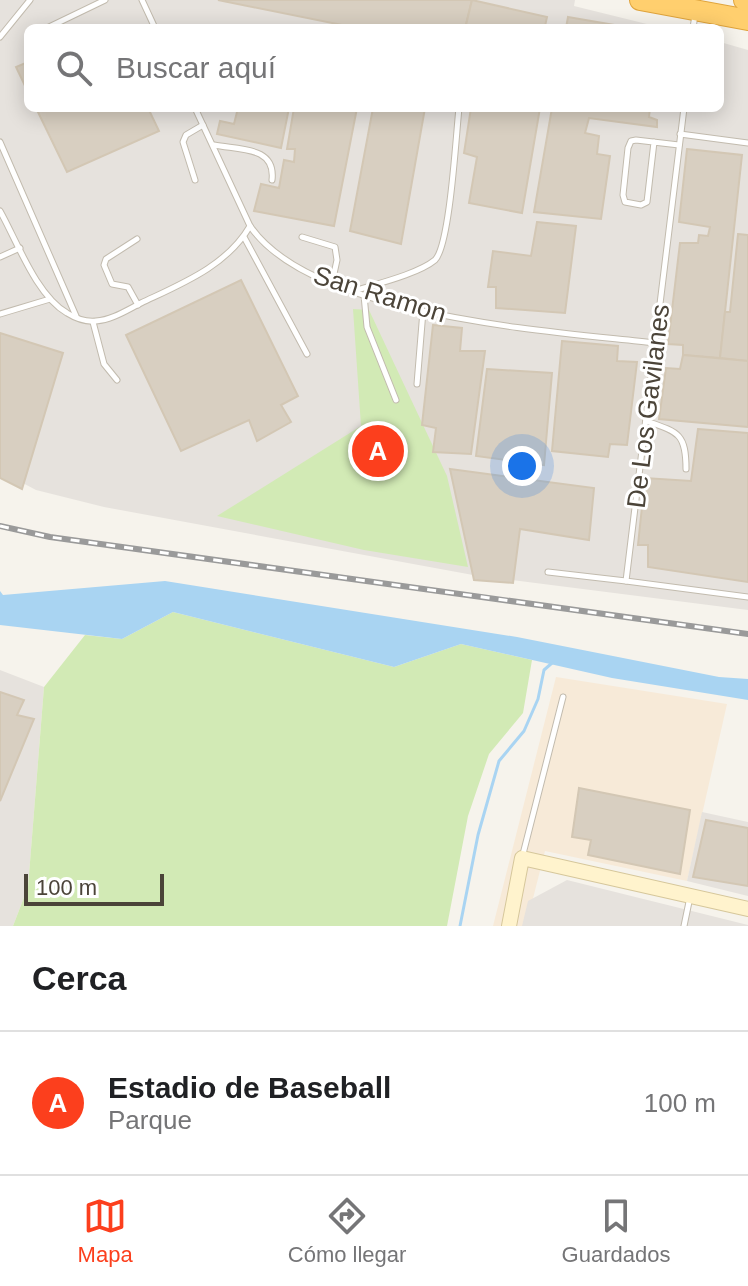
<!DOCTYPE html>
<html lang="es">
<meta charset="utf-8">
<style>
:root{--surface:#fff;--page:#f6f6f6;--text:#202124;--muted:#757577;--line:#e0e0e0;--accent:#fc3f1d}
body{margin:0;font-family:Arial,sans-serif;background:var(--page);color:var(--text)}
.scale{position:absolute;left:24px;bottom:20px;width:140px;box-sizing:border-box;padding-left:8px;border:4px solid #4b4439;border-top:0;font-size:22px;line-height:28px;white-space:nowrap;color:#4b4439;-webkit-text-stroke:6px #fff;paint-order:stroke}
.you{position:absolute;left:522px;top:466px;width:28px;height:28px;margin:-20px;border:6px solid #fff;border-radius:50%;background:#1a73e8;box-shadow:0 0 0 12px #1a73e833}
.badge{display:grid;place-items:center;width:52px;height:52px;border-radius:50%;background:var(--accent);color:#fff;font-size:26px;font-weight:700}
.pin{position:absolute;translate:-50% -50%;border:4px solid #fff;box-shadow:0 2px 8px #0006}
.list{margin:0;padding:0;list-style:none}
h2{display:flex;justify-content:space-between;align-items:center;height:104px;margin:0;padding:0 32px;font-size:34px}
h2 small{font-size:26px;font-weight:400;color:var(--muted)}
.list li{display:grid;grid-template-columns:52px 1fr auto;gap:24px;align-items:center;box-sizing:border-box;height:144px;padding:0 32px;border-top:2px solid var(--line)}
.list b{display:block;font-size:30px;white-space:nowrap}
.list p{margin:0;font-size:26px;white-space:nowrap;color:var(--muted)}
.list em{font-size:26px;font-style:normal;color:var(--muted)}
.icon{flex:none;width:44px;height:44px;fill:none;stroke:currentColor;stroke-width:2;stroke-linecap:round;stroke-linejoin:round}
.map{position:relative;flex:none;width:748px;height:926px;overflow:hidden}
.search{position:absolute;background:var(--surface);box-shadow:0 4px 20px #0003;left:24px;right:24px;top:24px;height:88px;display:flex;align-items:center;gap:20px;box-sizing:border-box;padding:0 28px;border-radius:12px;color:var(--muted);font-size:30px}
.sheet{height:248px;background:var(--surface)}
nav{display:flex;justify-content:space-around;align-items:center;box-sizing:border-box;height:112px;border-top:2px solid var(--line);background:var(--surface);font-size:22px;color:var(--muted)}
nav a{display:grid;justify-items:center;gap:4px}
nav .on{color:var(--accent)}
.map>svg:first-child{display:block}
.commercial{fill:#f7ead8}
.industrial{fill:#e6e2dd}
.green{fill:#d2eab5}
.water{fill:#a9d4f2}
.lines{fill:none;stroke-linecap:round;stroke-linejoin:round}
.stream{stroke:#a9d4f2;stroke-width:3}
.building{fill:#d8cfc1;stroke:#d3c7b4;stroke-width:2}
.lane-casing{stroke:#c2bbae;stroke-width:7}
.secondary-casing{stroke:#d6c79b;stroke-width:16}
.highway-casing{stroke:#e0a43c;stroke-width:22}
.lane{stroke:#fff;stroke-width:5}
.secondary{stroke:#fff3cd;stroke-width:14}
.highway{stroke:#ffcf6e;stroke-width:20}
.rail-casing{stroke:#9a9a9a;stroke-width:6}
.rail{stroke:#fff;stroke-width:3;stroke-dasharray:9;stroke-linecap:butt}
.labels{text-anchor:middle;stroke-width:6;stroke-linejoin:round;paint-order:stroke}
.street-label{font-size:26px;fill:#4b4439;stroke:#fff}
</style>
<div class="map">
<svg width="748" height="926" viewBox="0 0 748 926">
<rect width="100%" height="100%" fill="#f6f3ec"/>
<path class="commercial" d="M 556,677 L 727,704 L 687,881 L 545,851 L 526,926 L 493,926 Z"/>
<g class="industrial">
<path d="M 0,0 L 575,0 L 574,6 L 663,28 L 28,28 L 28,108 L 720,108 L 720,42 L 748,50 L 748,610 L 473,575 L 104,507 L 36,490 L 0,471 Z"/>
<path d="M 0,670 L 44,687 L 28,887 L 13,926 L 0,926 Z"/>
<path d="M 702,812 L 748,822 L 748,896 L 687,881 Z"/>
<path d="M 567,880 L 748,925 L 748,926 L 522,926 L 528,901 Z"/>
</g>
<g class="green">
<path d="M 353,309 L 369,310 L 447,476 L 468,567 L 364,550 L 217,516 L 361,426 Z"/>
<path d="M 173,612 L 394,667 L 461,644 L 532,660 L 523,713 L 489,754 L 468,816 L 447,926 L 13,926 L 28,887 L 44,687 L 85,635 L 122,639 Z"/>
</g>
<path class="water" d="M 165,581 L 517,637 L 719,677 L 748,679 L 748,700 L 612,678 L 461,644 L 394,667 L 173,612 L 122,639 L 0,625 L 0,591 L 3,595 Z"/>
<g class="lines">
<path class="stream" d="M 460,926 L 478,835 L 499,761 L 524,731 L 538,699 L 544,670 L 552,663"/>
</g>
<g class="building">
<path d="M 218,0 L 472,0 L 465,28 L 357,28 Z"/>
<path d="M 472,0 L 547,17 L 545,26 L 554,26 L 553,28 L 481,28 L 466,25 Z"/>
<path d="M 568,17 L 632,28 L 566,28 Z"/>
<path d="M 28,62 L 28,92 L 16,67 Z"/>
<path d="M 36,108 L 148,108 L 159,131 L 67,172 Z"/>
<path d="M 238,108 L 289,108 L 281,148 L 217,134 L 220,121 L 234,124 Z"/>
<path d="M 294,108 L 357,108 L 334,226 L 254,211 L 261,184 L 279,188 L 284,160 L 294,162 L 295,149 L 287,149 Z"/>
<path d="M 373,108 L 425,108 L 401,244 L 350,231 Z"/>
<path d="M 471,108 L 540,108 L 522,213 L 469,203 L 477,157 L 464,153 Z"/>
<path d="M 552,108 L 650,108 L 649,117 L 657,120 L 657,127 L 589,118 L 585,133 L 599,136 L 597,154 L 610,156 L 601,219 L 534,212 Z"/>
<path d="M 687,149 L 742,155 L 720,358 L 683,355 L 683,345 L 668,344 L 680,243 L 698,243 L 699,235 L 708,236 L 710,227 L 679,222 Z"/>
<path d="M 537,222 L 576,226 L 565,313 L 496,308 L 496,287 L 488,287 L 493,251 L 531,256 Z"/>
<path d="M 738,234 L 748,235 L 748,361 L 720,358 L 725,312 L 730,312 Z"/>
<path d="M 241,280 L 298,396 L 281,405 L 291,422 L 257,441 L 249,420 L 181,451 L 126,335 Z"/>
<path d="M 433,325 L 462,328 L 460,351 L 485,351 L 471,454 L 433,452 L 436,428 L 422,425 Z"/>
<path d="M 0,333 L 63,353 L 22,489 L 0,478 Z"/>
<path d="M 562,341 L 618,346 L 617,361 L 637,362 L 627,445 L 610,444 L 608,457 L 552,451 Z"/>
<path d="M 683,355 L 748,361 L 748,427 L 659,419 L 666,368 L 680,369 Z"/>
<path d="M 487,369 L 552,373 L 544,465 L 476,456 Z"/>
<path d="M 698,429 L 748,433 L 748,582 L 648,567 L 648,545 L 638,545 L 645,478 L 691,481 Z"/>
<path d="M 450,469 L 594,488 L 589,540 L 520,529 L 513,583 L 474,580 Z"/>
<path d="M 0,692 L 24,700 L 17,715 L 34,719 L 0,801 Z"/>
<path d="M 579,788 L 690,810 L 680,874 L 588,855 L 591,840 L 572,837 Z"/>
<path d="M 706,820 L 748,828 L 748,886 L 693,877 Z"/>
</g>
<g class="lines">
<defs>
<g id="lane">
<path d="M 142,0 L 155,28"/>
<path d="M 47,28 L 105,0"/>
<path d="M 693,28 L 695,15"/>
<path d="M 0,37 L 30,0"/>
<path d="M 195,108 L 250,226 C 312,317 552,331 655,343"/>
<path d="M 684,108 L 626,581 L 748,597"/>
<path d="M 680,134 L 748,143"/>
<path d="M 0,142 L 76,316"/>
<path d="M 654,142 L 647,202 L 641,205 L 625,202 L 623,195 L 628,148 L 631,141 L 636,140 L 679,145"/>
<path d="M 214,145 C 239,150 276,146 272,180"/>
<path d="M 195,180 L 183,142 L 186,135 L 203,125"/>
<path d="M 0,211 C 17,241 36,295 67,313 C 75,318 86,322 96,321 C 112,320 127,310 141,303 C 181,284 227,266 250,226"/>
<path d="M 244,237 L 307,354"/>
<path d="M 302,237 L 335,247 L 337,260 L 332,283"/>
<path d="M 137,239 L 106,259 L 104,265 L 112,284 L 128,287 L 138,305"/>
<path d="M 0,257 L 20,248"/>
<path d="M 354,291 C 376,284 418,274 435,260 C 450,245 456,135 459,108"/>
<path d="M 364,295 L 367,327 L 396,400"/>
<path d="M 0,314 L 50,299"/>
<path d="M 93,322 L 104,364 L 117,380"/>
<path d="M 417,384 L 423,311"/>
<path d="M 646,421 C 678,432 686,433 686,469"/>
<path d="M 548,572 L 626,581"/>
<path d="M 523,854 L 563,697"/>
<path d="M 684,926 L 690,897"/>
</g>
<path id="secondary" d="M 509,926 L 522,858 L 748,909"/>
<g id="highway">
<path d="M 640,0 L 748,20"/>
<path d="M 744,0 L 748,1"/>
</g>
</defs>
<use href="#lane" class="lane-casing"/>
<use href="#secondary" class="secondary-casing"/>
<use href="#highway" class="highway-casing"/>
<use href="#lane" class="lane"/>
<use href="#secondary" class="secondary"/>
<use href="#highway" class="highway"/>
<defs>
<path id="rail" d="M 0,526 L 50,537 L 748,634"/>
</defs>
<use href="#rail" class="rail-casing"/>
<use href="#rail" class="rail"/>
</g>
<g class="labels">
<g class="street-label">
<text transform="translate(380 294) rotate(17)" y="9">San Ramon</text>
<text transform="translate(648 406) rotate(-83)" y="9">De Los Gavilanes</text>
</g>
</g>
</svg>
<div class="scale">100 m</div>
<div class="you"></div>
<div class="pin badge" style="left:378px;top:451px">A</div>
<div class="search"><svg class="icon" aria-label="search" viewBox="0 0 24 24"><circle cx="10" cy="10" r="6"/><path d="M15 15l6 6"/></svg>Buscar aquí</div>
</div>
<section class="sheet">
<h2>Cerca<small></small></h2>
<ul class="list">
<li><span class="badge">A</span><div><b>Estadio de Baseball</b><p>Parque</p></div><em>100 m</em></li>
</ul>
</section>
<nav>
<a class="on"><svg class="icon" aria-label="map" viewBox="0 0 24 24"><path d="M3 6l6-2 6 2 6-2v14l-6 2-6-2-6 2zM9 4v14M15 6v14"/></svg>Mapa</a>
<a><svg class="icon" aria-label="directions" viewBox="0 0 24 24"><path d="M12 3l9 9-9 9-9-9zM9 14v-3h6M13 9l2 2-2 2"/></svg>Cómo llegar</a>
<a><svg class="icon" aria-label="saved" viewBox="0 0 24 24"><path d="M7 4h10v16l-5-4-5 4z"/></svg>Guardados</a>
</nav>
